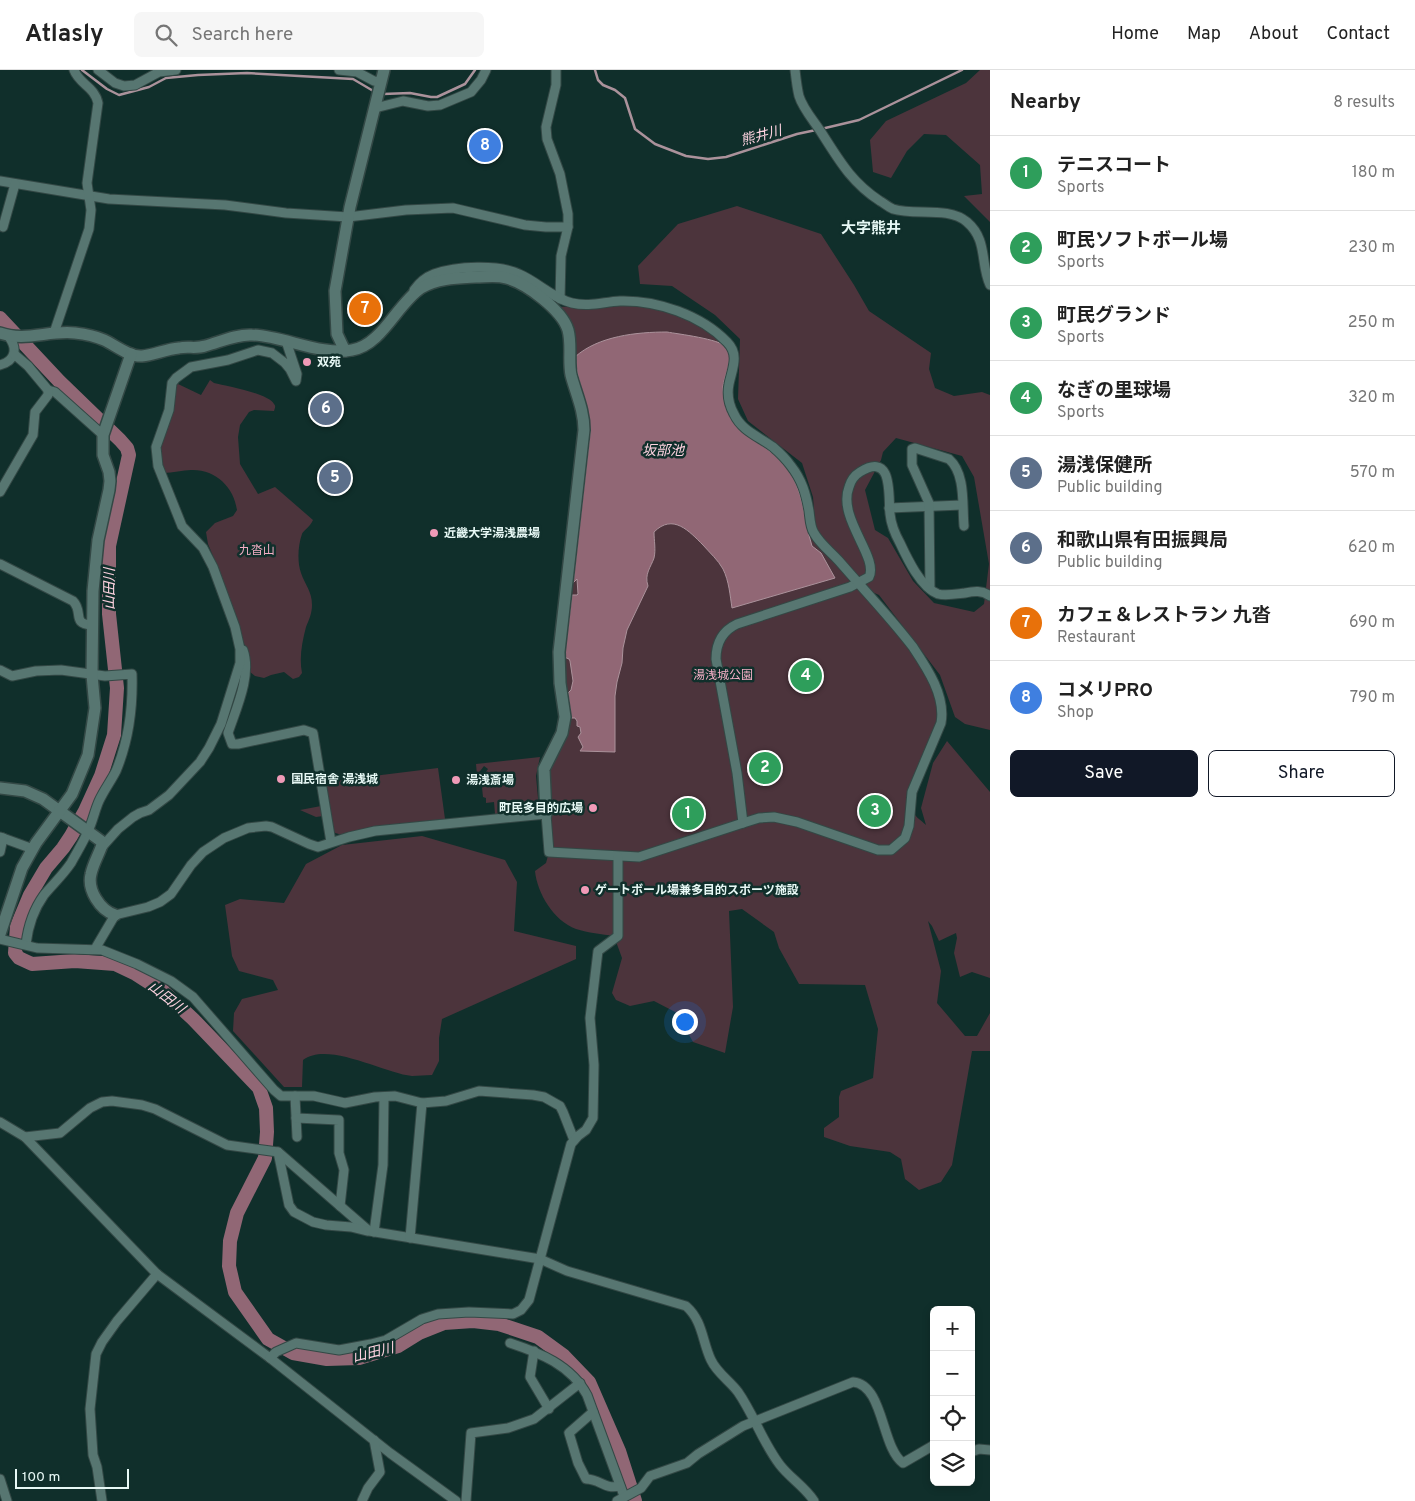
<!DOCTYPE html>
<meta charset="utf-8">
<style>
:root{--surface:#fff;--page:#f6f6f6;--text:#222;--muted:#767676;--line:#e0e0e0;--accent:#111827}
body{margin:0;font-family:Overpass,"Noto Sans JP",sans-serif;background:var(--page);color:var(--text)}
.controls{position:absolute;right:15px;bottom:15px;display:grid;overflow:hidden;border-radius:8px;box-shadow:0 2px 8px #0003}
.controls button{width:45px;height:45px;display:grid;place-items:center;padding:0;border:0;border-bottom:1px solid var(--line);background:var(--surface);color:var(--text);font:25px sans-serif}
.scale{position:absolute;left:15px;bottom:12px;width:114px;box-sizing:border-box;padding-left:5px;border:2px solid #e7f8f5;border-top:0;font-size:14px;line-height:18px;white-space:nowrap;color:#e7f8f5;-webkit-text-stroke:4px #102f2b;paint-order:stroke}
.you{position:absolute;left:684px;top:951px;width:18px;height:18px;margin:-12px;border:4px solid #fff;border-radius:50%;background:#1a73e8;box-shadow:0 0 0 8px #1a73e833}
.badge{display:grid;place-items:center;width:32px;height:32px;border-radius:50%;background:var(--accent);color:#fff;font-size:16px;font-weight:700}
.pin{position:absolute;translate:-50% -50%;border:2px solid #fff;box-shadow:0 1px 5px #0006}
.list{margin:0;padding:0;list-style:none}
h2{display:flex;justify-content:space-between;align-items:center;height:65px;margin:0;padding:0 20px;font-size:21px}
h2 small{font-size:16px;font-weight:400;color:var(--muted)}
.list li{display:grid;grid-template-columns:32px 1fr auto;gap:15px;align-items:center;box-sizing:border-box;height:75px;padding:0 20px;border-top:1px solid var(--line)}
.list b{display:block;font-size:19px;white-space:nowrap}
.list p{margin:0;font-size:16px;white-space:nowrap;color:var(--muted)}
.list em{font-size:16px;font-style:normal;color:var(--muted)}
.actions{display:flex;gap:10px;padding:15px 20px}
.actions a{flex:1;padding:11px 0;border:1px solid var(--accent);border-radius:8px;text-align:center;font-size:18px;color:var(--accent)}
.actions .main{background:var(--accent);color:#fff}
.icon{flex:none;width:28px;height:28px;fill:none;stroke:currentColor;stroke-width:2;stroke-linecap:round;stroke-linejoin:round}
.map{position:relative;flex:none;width:990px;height:1431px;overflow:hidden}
header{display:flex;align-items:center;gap:30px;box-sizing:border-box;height:70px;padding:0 25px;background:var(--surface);border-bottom:1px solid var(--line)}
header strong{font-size:24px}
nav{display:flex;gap:28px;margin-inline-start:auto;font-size:18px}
.search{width:350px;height:45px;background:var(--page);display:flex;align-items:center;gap:12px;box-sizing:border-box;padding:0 18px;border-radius:8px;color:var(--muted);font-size:19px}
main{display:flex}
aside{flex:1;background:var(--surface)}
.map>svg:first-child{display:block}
.green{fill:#4c343c;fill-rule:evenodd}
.water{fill:#916775;stroke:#ab929b}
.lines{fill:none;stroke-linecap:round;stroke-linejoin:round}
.stream{stroke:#ab929b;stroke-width:2.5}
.river{stroke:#916775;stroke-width:14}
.minor-casing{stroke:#334845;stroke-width:11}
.tertiary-casing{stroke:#334845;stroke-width:14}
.minor{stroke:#577671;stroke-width:9}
.tertiary{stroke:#577671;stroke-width:11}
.poi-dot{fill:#ef9ab7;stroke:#102f2b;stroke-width:2}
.labels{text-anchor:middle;stroke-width:5;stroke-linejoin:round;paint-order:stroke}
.poi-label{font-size:12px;font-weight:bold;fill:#e7f8f5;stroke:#102f2b;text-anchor:start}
.park-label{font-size:12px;fill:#f5afc6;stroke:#102f2b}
.water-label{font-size:14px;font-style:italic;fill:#fed3e0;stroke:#102f2b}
.quarter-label{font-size:15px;font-weight:bold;fill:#e7f8f5;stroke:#102f2b}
</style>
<header>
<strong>Atlasly</strong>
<div class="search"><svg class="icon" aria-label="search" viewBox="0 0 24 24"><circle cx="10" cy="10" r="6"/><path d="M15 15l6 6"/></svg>Search here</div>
<nav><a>Home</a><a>Map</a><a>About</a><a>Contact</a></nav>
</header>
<main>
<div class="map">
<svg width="990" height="1431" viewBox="0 0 990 1431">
<rect width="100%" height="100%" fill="#102f2b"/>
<g class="green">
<path d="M 980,0 L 990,0 L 990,152 L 964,126 L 982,124 L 980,95 L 946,65 L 924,64 L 907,81 L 891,108 L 873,102 L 870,70 L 886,51 L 966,13 Z"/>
<path d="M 737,136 L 821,164 L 854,215 L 869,241 L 931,283 L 929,299 L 935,318 L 954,326 L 982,322 L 990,325 L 990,660 L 965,654 L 955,647 L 940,605 L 879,525 L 863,518 L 921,588 L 942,642 C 934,665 910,715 912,738 C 913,746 921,750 926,755 L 921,738 L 933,693 L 947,671 L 990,722 L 990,908 L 972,902 L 960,907 L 954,883 L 957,868 L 956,863 L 939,871 L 932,856 L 928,851 L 941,901 L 937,933 L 965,966 L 977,966 L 990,943 L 990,981 L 972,981 L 952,1095 L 941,1112 L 919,1120 L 905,1109 L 901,1089 L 890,1082 L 850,1076 L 824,1067 L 824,1058 L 839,1047 L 839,1027 L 841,1021 L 873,1008 L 878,959 L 865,915 L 799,914 L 779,878 L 774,862 L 742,839 L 729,841 L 733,937 L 725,983 L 693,972 L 677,943 L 654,931 L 630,936 L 616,930 L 612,923 L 622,888 L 614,866 C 602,864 588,863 576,859 C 554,851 537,823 535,801 L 546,793 L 549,782 L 543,706 L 562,663 L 560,613 L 584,360 L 569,269 L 553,237 L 591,236 L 621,231 L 685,244 L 732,279 L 731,308 L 734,344 L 790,395 L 816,465 L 813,427 L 802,393 L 748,351 L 738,329 L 740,269 L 715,245 L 672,216 L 640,214 L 638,196 L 678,154 ZM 896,368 L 962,386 L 974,407 L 989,494 L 984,534 L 974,542 L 934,533 L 913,511 L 888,468 L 875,460 L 865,420 L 881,390 L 883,382 Z"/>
<path d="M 210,310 L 214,313 C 226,316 268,323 274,334 C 276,336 275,338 274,341 L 254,340 L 249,342 L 240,355 L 238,367 L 240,394 L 258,424 L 275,417 L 313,450 C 310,457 303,461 302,464 C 298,475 297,492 301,503 C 305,515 312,521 312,535 C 312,543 309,550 306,557 C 302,572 299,588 302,603 L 299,607 L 293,609 L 284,602 L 271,605 L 264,608 L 255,606 L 250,602 C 250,591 248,581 243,572 L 221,505 L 208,474 L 206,462 L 215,453 L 233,446 L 237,440 C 234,417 215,399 191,400 C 183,400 173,403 163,403 L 159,378 L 174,318 L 178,314 L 201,325 Z"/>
<path d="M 540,687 L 536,706 L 539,739 L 495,744 L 494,732 L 486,733 L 486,728 L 483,727 L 481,708 L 488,699 L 484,696 L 477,705 L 476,694 Z"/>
<path d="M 438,698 L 445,749 L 371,757 L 342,765 L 332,762 L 325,712 Z"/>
<path d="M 321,736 L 323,746 L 316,747 L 300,740 Z"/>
<path d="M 422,766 L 505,790 L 517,812 L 514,861 L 576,876 L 576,889 L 442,949 L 439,968 L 439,991 L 432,1005 C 425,1005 419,1006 412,1006 C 383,1003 328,971 303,990 L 302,1017 L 284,1017 L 233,961 L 234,943 L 242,929 L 278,920 L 273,910 L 239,901 L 232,886 L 225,835 L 240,829 L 284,833 L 306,794 L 342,775 Z"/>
</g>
<path class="water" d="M 667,262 C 678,264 720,269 726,277 C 735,288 724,305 723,317 C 723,326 725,336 728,343 C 739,366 762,372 779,389 C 805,416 802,443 812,476 L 821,483 L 835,508 L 732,538 C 730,525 729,511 723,499 C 718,490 710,483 703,475 C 689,461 673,443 654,462 C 654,470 656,480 654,488 C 651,497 644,504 648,516 L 627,560 L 623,578 L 622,593 L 617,612 L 615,626 L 615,682 L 580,681 L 583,677 L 578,667 L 581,663 L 580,657 L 577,656 L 577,651 L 575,648 L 571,648 L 568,623 L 571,620 L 573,611 L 570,591 L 569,589 L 564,587 L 572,525 L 577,525 L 578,524 L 577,509 L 573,513 L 590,363 C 589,337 577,313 575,287 C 598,266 637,262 667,262 Z"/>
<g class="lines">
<g class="stream">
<path d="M 82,0 L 107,19 L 119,25 L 149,17 L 166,8 L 198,5 L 247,3 L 353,9 L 375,22"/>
<path d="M 595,0 L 598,10 L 603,15 L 615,20 L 625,28 L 635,59 L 655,74 L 686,86 L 708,89 L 726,87 L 797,64 L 816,60"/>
<path d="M 383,24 L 410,23 L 431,27 L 437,27 L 465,14 L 475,0"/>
<path d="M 821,59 L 859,50 L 962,0"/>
</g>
<path class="river" d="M 0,248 L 59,311 L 120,370 L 127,378 L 129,385 L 109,476 L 109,544 L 117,618 L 114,665 L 101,706 L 85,741 L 71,766 L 63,778 L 46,798 L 30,825 L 17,856 L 15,883 L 19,888 L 32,894 L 75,891 L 115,894 L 136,904 L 164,922 L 193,949 L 259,1018 L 266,1038 L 267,1062 L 265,1088 L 237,1143 L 230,1171 L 229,1196 L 235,1222 L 268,1269 L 293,1283 L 327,1289 L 359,1288 L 398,1276 L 419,1263 L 444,1253 L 473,1251 L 499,1254 L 538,1267 L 564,1286 L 589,1312 L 619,1381 L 635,1431"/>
<defs>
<g id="minor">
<path d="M 98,0 L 115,13 L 124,16 L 135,15 L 159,2 L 176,0"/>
<path d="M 339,0 L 357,2 L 374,11 L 381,12"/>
<path d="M 556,0 L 556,15 L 546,57 L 547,69 L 560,104 L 568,144 L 568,157 L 561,186 L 560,229"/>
<path d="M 795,0 C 796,9 797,18 799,26 C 803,39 814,51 821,62 C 839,90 851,112 880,131 C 884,133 888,137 893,139 C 915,146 948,136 967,152 C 988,170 980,193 990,215"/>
<path d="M 375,38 L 403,31 L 428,36 L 440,35 L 471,22 L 481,10 L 486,0"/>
<path d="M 0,111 L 109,129 L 225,135 L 286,143 L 348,147 L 406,140 L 453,138 L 525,155 L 546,157 L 568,157"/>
<path d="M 3,157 L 15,114"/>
<path d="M 54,263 L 89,159 L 91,140 L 87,113 L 98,33 C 95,17 79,14 74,0"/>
<path d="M 0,295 C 15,291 18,279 9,267"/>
<path d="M 48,320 L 55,322 L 103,365"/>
<path d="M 0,422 L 33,365 L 35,342 L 48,325 L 48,320 L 28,296 L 14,284"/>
<path d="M 889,438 L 962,435"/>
<path d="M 0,494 L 73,531 C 84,542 71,554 92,555"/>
<path d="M 930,519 L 929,433 L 912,395 L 912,379 L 915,378 L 949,389 C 966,404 962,435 964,456"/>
<path d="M 243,580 C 252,605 236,639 228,663 L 232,674 L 238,674 L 304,660 L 313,663 L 331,772"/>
<path d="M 0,600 L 12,606 L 36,601 L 61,600 L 105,606 L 132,604 C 133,637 129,670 116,701 C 111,711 104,720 99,731 C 95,740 93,750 89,759 C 84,771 77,782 71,793 C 63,805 53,814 44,825 C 34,839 28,857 26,874"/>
<path d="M 743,753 L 737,703 L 716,589 C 716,573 722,561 737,554 L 850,517 L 869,507 C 879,487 837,448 849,417 C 851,410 855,405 860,402 C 894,381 888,427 890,444 C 891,454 895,464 900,473 C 907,488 921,518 938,524 C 946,526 956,524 965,523 C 974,521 982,520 990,526"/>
<path d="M 0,767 L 33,779"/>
<path d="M 101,778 L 118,759 L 133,747 L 140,743 L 149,740 L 169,725 L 200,692 L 209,678 L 221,654 L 240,593 L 240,579 L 235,557 L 213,497 L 203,478 L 182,456 L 158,396 L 156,377 L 169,340 L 172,313 L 176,308 L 191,297 L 228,290 L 258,280 L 272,283 L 285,293 L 290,299 L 296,311 L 297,304 L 286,271"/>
<path d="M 0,782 L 3,768"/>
<path d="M 0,869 L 37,878 L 102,880 L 137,894 L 171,911 L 193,927 L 274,1020 L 281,1026 L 314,1026 L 345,1033 L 375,1027 L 395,1026 L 422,1033 L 446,1031 L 479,1021 L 533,1025 L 544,1027 L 560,1036 L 563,1042 L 574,1070"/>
<path d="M 95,879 L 115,845 L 148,837 L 160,832 L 171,824 L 191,795 L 203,782 L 224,768 L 248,758 L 266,756 L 272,757 L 309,774 L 318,777 L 349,767 L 375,761 L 546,744 L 549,782 L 639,787 L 743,753 L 759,748 L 774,747 L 797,752 L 878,780 L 891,780 L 905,768 L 909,756 L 912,722 L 941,653 C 946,626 927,598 913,577 C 890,547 864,520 839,491 C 831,482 820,474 814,463 C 810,457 810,448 809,441 C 806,424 802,410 791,396 C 786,389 780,383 773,377 C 758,366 742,361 734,344 C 729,335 727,324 729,314 C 732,299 740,285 727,272 C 701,245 657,230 620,231 C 603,232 589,237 572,233 C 552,228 538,212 519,204 C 499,194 456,196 434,204 C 426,207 419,213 414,220"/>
<path d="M 295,1026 L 297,1067"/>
<path d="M 296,1048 L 339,1050 L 339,1083 L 344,1100 L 340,1136"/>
<path d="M 0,1052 L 25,1067 L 157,1204 L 270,1288 L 390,1383 L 456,1431"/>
<path d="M 25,1067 L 60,1063 L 90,1038 L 102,1032 L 112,1031 L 142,1035 L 155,1039 L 227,1075 L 278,1082 L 369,1161 L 540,1189 L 567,1201 L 686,1236 C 703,1251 702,1271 711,1290 C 717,1303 730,1311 738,1322 C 754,1345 763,1373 780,1395 C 790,1408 805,1417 814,1431"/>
<path d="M 278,1082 L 289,1135 L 294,1142 L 313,1152 L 326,1155 L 351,1157 L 367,1161"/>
<path d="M 374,1162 L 383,1095 L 384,1027"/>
<path d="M 410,1168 L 422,1033"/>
<path d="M 510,1273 C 540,1283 571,1295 587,1325 L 624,1426"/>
<path d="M 534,1281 L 530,1307 L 549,1339"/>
<path d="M 270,1288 L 276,1282 L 296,1273 L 339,1280 L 371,1274 L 386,1270 L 422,1249 L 438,1244 L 469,1242 L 513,1244 L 521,1240 L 529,1230 L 571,1074 L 578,1066 L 586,1060 L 593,1048 L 594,995 L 590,948 L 598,881 L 618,866 L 618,787"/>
<path d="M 593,1342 L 569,1363 L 578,1393 L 586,1409 C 601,1409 604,1420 620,1416"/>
<path d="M 971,1382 L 979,1379 L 990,1380"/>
<path d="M 0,1409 L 7,1431"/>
<path d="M 102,1431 L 97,1397 L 93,1385 L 90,1339 L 96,1284 L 102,1272 L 117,1251 L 157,1204"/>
<path d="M 362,1431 L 368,1418 L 380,1402 L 374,1370"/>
<path d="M 466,1431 L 471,1363 L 508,1358 L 534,1349 L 580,1313"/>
<path d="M 617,1431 L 641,1418 L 650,1406 L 687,1393 L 698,1384 L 743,1356 L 853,1312 C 884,1315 881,1377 903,1393 L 934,1375"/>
</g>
<g id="tertiary">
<path d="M 0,263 C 25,272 49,260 75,263 C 84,264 95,266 104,270 C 115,275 129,287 142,286 C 154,285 166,279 179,278 C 188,276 196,279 205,276 C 220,272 236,264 252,265 C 284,266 321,286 352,280 C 382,275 397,234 421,218 C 438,208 458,208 476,207 C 486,207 497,205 506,208 C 526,213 562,240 568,260 C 572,275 568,290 571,305 C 576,324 584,340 584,360 L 559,582 L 560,613 L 565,647 L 562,663 L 544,699 L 546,744"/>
<path d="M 345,281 L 337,264 L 335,221 L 350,137 L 384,0"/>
<path d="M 0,718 L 25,721 L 43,729 L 101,771 L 102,775 C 99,784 93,794 91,804 C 87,820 100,840 115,845"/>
<path d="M 0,864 L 22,798 L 36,773 L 72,724 L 88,685 L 95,638 L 92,605 L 93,521 L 98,470 L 109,420 L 110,411 L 109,402 L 103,385 L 103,365 L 131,284"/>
</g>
</defs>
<use href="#minor" class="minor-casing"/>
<use href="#tertiary" class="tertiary-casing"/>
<use href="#minor" class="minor"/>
<use href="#tertiary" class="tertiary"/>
</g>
<g class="poi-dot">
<circle cx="307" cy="292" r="5"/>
<circle cx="434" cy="463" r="5"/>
<circle cx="281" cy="709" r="5"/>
<circle cx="456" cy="710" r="5"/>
<circle cx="593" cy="738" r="5"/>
<circle cx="585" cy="820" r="5"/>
</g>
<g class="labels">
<g class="poi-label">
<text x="317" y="296">双苑</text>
<text x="444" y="467">近畿大学湯浅農場</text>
<text x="291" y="713">国民宿舎 湯浅城</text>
<text x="466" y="714">湯浅斎場</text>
<text x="583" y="742" text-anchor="end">町民多目的広場</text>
<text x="595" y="824">ゲートボール場兼多目的スポーツ施設</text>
</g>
<g class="park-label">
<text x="257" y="484">九沓山</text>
<text x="723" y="609">湯浅城公園</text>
</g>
<g class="water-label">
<text transform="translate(761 65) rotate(-15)" y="5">熊井川</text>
<text x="663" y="385">坂部池</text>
<text transform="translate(109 519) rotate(-90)" y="5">山田川</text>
<text transform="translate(167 927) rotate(38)" y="5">山田川</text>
<text transform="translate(373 1282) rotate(-14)" y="5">山田川</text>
</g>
<g class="quarter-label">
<text x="871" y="163">大字熊井</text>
</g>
</g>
</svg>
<div class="controls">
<button>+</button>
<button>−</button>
<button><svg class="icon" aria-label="locate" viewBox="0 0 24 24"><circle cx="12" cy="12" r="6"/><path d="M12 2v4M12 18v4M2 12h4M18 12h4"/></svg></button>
<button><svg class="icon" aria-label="layers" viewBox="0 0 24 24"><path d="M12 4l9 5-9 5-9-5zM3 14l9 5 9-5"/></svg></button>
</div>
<div class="scale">100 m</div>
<div class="you"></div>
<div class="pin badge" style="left:688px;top:744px;background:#2e9e5b">1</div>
<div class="pin badge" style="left:765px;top:698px;background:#2e9e5b">2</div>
<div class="pin badge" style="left:875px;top:741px;background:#2e9e5b">3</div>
<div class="pin badge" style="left:806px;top:606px;background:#2e9e5b">4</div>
<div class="pin badge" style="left:335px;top:408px;background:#5c6f8a">5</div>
<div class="pin badge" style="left:326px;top:339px;background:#5c6f8a">6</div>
<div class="pin badge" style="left:365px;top:239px;background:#e8710a">7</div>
<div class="pin badge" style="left:485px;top:76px;background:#3f7fe0">8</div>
</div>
<aside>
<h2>Nearby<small>8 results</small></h2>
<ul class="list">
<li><span class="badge" style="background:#2e9e5b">1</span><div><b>テニスコート</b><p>Sports</p></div><em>180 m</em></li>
<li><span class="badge" style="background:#2e9e5b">2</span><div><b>町民ソフトボール場</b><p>Sports</p></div><em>230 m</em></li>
<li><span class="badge" style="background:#2e9e5b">3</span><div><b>町民グランド</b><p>Sports</p></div><em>250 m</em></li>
<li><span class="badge" style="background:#2e9e5b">4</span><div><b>なぎの里球場</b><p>Sports</p></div><em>320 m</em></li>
<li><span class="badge" style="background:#5c6f8a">5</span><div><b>湯浅保健所</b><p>Public building</p></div><em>570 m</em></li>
<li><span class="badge" style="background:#5c6f8a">6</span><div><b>和歌山県有田振興局</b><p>Public building</p></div><em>620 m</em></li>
<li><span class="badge" style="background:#e8710a">7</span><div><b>カフェ＆レストラン 九沓</b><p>Restaurant</p></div><em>690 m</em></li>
<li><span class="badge" style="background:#3f7fe0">8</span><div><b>コメリPRO</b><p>Shop</p></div><em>790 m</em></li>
</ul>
<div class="actions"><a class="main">Save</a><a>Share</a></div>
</aside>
</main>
